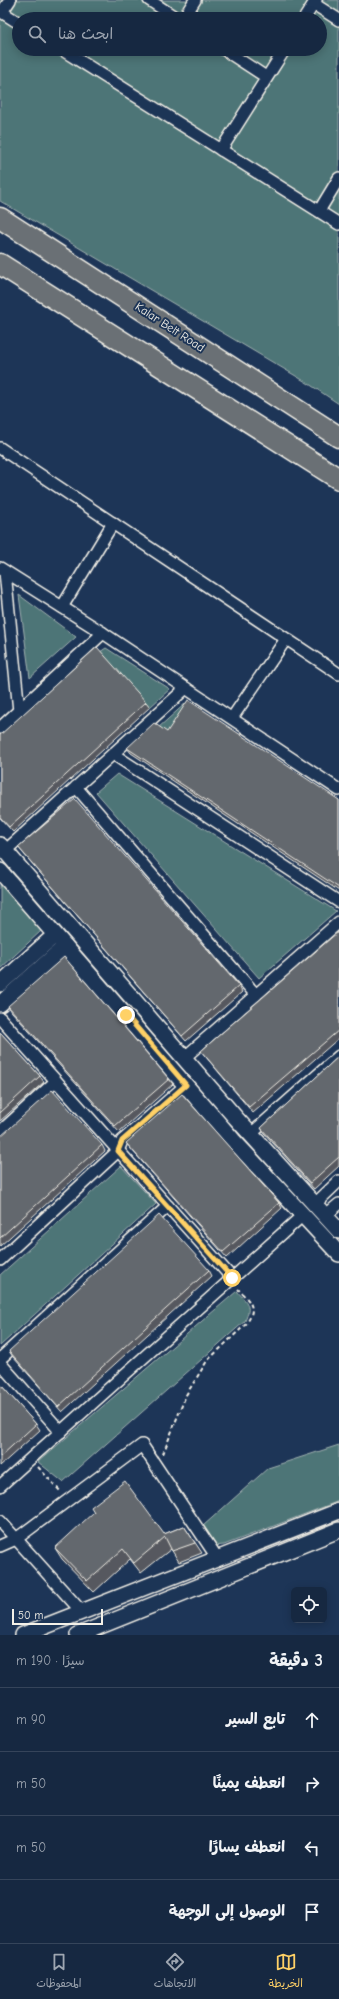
<!DOCTYPE html>
<html lang="ar">
<meta charset="utf-8">
<style>
:root{--surface:#162841;--page:#1f3048;--text:#f1f3f6;--muted:#9ea6b1;--line:#35445a;--accent:#ffd166}
body{margin:0;font-family:"Comic Neue","Playpen Sans Arabic",sans-serif;background:var(--page);color:var(--text);direction:rtl}
.controls{position:absolute;right:12px;bottom:12px;display:grid;overflow:hidden;border-radius:6px;box-shadow:0 2px 10px #0003}
.controls button{width:36px;height:36px;display:grid;place-items:center;padding:0;border:0;border-bottom:1px solid var(--line);background:var(--surface);color:var(--text);font:20px sans-serif}
.scale{position:absolute;left:12px;bottom:10px;width:91px;box-sizing:border-box;padding-left:4px;border:2px solid #f4f1e8;border-top:0;font-size:11px;line-height:14px;white-space:nowrap;color:#f4f1e8;-webkit-text-stroke:3px #1d3557;paint-order:stroke}
.stop{position:absolute;width:12px;height:12px;margin:-9px;border:3px solid #ffd166;border-radius:50%;background:#fff}
.stop.end{background:#ffd166;border-color:#fff;box-shadow:0 1px 4px #0008}
.list{margin:0;padding:0;list-style:none}
h2{display:flex;justify-content:space-between;align-items:center;height:52px;margin:0;padding:0 16px;font-size:17px}
h2 small{font-size:13px;font-weight:400;color:var(--muted)}
.list li{display:grid;grid-template-columns:26px 1fr auto;gap:12px;align-items:center;box-sizing:border-box;height:64px;padding:0 16px;border-top:1px solid var(--line)}
.list b{display:block;font-size:15px;white-space:nowrap}
.list em{font-size:13px;font-style:normal;color:var(--muted)}
.icon{flex:none;width:22px;height:22px;fill:none;stroke:currentColor;stroke-width:2;stroke-linecap:round;stroke-linejoin:round}
.map{position:relative;flex:none;width:339px;height:1635px;overflow:hidden;direction:ltr}
.search{position:absolute;background:var(--surface);box-shadow:0 2px 10px #0003;left:12px;right:12px;top:12px;height:44px;display:flex;align-items:center;gap:10px;box-sizing:border-box;padding:0 14px;border-radius:22px;color:var(--muted);font-size:15px}
.sheet{height:308px;background:var(--surface)}
nav{display:flex;justify-content:space-around;align-items:center;box-sizing:border-box;height:56px;border-top:1px solid var(--line);background:var(--surface);font-size:11px;color:var(--muted)}
nav a{display:grid;justify-items:center;gap:2px}
nav .on{color:var(--accent)}
.map>svg:first-child{display:block}
.green{fill:#4e7477;stroke:#a1b2b0;fill-rule:evenodd}
.lines{fill:none;stroke-linecap:round;stroke-linejoin:round}
.street-casing{stroke:#f4f1e8;stroke-width:14}
.secondary-casing{stroke:#f4f1e8;stroke-width:18}
.highway-casing{stroke:#f4f1e8;stroke-width:23}
.path{stroke:#f4f1e8;stroke-width:2;stroke-dasharray:4 3;stroke-linecap:butt}
.street{stroke:#1d3557;stroke-width:11}
.secondary{stroke:#1d3557;stroke-width:15}
.highway{stroke:#6a7074;stroke-width:20}
.wall{fill:#56595f;stroke:#f4f1e8}
.building{fill:#64676e;stroke:#f4f1e8}
.route{stroke:#ffd166;stroke-width:5}
.labels{text-anchor:middle;stroke-width:4;stroke-linejoin:round;paint-order:stroke}
.street-label{font-size:12px;fill:#f4f1e8;stroke:#1d3557}
</style>
<div class="map">
<svg width="339" height="1635" viewBox="0 0 339 1635">
<rect width="100%" height="100%" fill="#1d3557"/>
<filter id="ink" filterUnits="userSpaceOnUse"><feTurbulence type="fractalNoise" baseFrequency=".025" numOctaves="2"/><feDisplacementMap in="SourceGraphic" scale="8" xChannelSelector="R" yChannelSelector="G"/><feConvolveMatrix kernelMatrix="1 2 1 2 8 2 1 2 1" color-interpolation-filters="sRGB"/></filter>
<g filter="url(#ink)">
<g class="green">
<path d="M 0,0 L 339,0 L 339,404 L 306,382 L 0,201 ZM 19,19 L 320,19 L 320,49 L 19,49 Z"/>
<path d="M 19,595 L 76,637 L 30,678 Z"/>
<path d="M 106,648 L 170,689 L 150,707 L 100,652 Z"/>
<path d="M 187,702 L 171,738 L 158,728 Z"/>
<path d="M 117,774 L 336,911 L 259,978 L 96,792 Z"/>
<path d="M 0,884 L 41,931 L 0,969 Z"/>
<path d="M 121,1166 L 156,1204 L 0,1346 L 0,1275 Z"/>
<path d="M 237,1291 C 247,1303 252,1305 245,1321 L 63,1482 L 38,1462 Z"/>
<path d="M 339,1445 L 339,1501 L 224,1545 L 213,1546 L 203,1526 L 268,1468 Z"/>
</g>
<g class="lines">
<defs>
<g id="street">
<path d="M 149,0 L 178,19"/>
<path d="M 314,4 L 339,20"/>
<path d="M 0,11 L 19,23"/>
<path d="M 2,12 L 10,0"/>
<path d="M 183,19 L 195,0"/>
<path d="M 304,19 L 316,0"/>
<path d="M 61,49 L 339,224"/>
<path d="M 223,49 L 266,77"/>
<path d="M 221,150 L 285,49"/>
<path d="M 319,211 L 339,178"/>
<path d="M 0,448 L 339,674"/>
<path d="M 0,568 L 103,633 L 339,790"/>
<path d="M 5,572 L 19,711"/>
<path d="M 62,607 L 113,523"/>
<path d="M 232,718 L 286,639"/>
<path d="M 0,728 L 103,633"/>
<path d="M 113,754 L 339,902"/>
<path d="M 76,787 L 256,995"/>
<path d="M 5,851 L 186,688"/>
<path d="M 0,1018 L 232,1278"/>
<path d="M 184,1058 L 339,922"/>
<path d="M 0,1132 L 56,1081"/>
<path d="M 251,1134 L 339,1056"/>
<path d="M 315,1204 L 339,1181"/>
<path d="M 326,1215 L 339,1204"/>
<path d="M 0,1260 L 118,1151 L 122,1141 L 186,1085"/>
<path d="M 0,1359 L 168,1206"/>
<path d="M 0,1363 L 61,1432"/>
<path d="M 0,1486 L 303,1215"/>
<path d="M 0,1521 L 82,1612"/>
<path d="M 0,1546 L 16,1539 L 142,1445 L 218,1559"/>
</g>
<g id="secondary">
<path d="M 0,845 L 235,1117 L 339,1231"/>
<path d="M 0,871 L 233,1140 L 339,1254"/>
<path d="M 0,984 L 55,935"/>
<path d="M 0,1004 L 65,946"/>
<path d="M 23,1635 L 339,1511"/>
<path d="M 78,1635 L 339,1530"/>
</g>
<g id="highway">
<path d="M 0,218 L 339,437"/>
<path d="M 0,264 L 339,479"/>
</g>
</defs>
<use href="#street" class="street-casing"/>
<use href="#secondary" class="secondary-casing"/>
<use href="#highway" class="highway-casing"/>
<g class="path">
<path d="M 163,1454 L 186,1395 L 207,1361 L 246,1324 C 258,1307 250,1302 238,1289"/>
<path d="M 38,1467 L 61,1492"/>
</g>
<use href="#street" class="street"/>
<use href="#secondary" class="secondary"/>
<use href="#highway" class="highway"/>
</g>
<g class="wall">
<path d="M 146,702 L 150,707 L 13,832 L 0,818 L 0,735 Z"/>
<path d="M 127,748 L 339,800 L 339,891 L 131,753 Z"/>
<path d="M 18,847 L 239,986 L 242,992 L 186,1041 L 22,852 Z"/>
<path d="M 339,931 L 339,1038 L 253,1113 L 205,1056 L 201,1051 Z"/>
<path d="M 8,1006 L 169,1079 L 173,1084 L 119,1132 L 12,1012 Z"/>
<path d="M 0,1032 L 40,1076 L 44,1082 L 0,1121 Z"/>
<path d="M 339,1056 L 339,1166 L 314,1189 L 264,1133 L 261,1128 Z"/>
<path d="M 0,1137 L 102,1145 L 105,1151 L 0,1246 Z"/>
<path d="M 126,1143 L 279,1203 L 282,1208 L 227,1258 L 130,1148 Z"/>
<path d="M 209,1270 L 212,1276 L 62,1412 L 13,1357 L 9,1351 Z"/>
<path d="M 0,1384 L 36,1424 L 40,1430 L 0,1466 Z"/>
<path d="M 184,1526 L 202,1553 L 179,1562 L 171,1549 L 141,1573 L 130,1559 L 94,1592 L 62,1559 L 55,1548 L 164,1534 Z"/>
</g>
<g class="building">
<path d="M 97,647 L 146,702 L 9,827 L 0,817 L 0,735 Z"/>
<path d="M 188,700 L 339,800 L 339,888 L 127,748 L 154,723 L 167,732 Z"/>
<path d="M 75,799 L 239,986 L 182,1036 L 18,847 Z"/>
<path d="M 339,931 L 339,1030 L 249,1107 L 201,1051 Z"/>
<path d="M 64,957 L 169,1079 L 115,1126 L 8,1006 Z"/>
<path d="M 0,1032 L 40,1076 L 0,1113 Z"/>
<path d="M 339,1056 L 339,1157 L 310,1183 L 261,1128 Z"/>
<path d="M 52,1090 L 102,1145 L 0,1238 L 0,1137 Z"/>
<path d="M 182,1094 L 279,1203 L 223,1252 L 126,1143 Z"/>
<path d="M 159,1215 L 209,1270 L 58,1407 L 9,1351 Z"/>
<path d="M 0,1384 L 36,1424 L 0,1457 Z"/>
<path d="M 125,1481 L 164,1534 L 184,1526 L 195,1543 L 172,1551 L 165,1537 L 134,1563 L 123,1549 L 87,1581 L 55,1548 L 94,1512 L 91,1507 Z"/>
</g>
</g>
<g class="lines" filter="url(#ink)">
<path class="route" d="M 126,1015 L 186,1085 L 122,1141 L 118,1151 L 232,1278"/>
</g>
<g class="labels">
<g class="street-label">
<text transform="translate(170 327) rotate(33)" y="4">Kalar Belt Road</text>
</g>
</g>
</svg>
<div class="controls">
<button><svg class="icon" aria-label="locate" viewBox="0 0 24 24"><circle cx="12" cy="12" r="6"/><path d="M12 2v4M12 18v4M2 12h4M18 12h4"/></svg></button>
</div>
<div class="scale">50 m</div>
<div class="stop" style="left:232px;top:1278px"></div>
<div class="stop end" style="left:126px;top:1015px"></div>
<div class="search"><svg class="icon" aria-label="search" viewBox="0 0 24 24"><circle cx="10" cy="10" r="6"/><path d="M15 15l6 6"/></svg>ابحث هنا</div>
</div>
<section class="sheet">
<h2>3 دقيقة<small>سيرًا · 190 m</small></h2>
<ul class="list">
<li><svg class="icon" aria-label="ahead" viewBox="0 0 24 24"><path d="M12 20V5M6 11l6-6 6 6"/></svg><div><b>تابع السير</b></div><em>90 m</em></li>
<li><svg class="icon" aria-label="right" viewBox="0 0 24 24"><path d="M7 20v-9h11M14 6l5 5-5 5"/></svg><div><b>انعطف يمينًا</b></div><em>50 m</em></li>
<li><svg class="icon" aria-label="left" viewBox="0 0 24 24"><path d="M17 20v-9H6M10 6l-5 5 5 5"/></svg><div><b>انعطف يسارًا</b></div><em>50 m</em></li>
<li><svg class="icon" aria-label="arrive" viewBox="0 0 24 24"><path d="M6 21V4h12l-3 4 3 4H6"/></svg><div><b>الوصول إلى الوجهة</b></div></li>
</ul>
</section>
<nav>
<a class="on"><svg class="icon" aria-label="map" viewBox="0 0 24 24"><path d="M3 6l6-2 6 2 6-2v14l-6 2-6-2-6 2zM9 4v14M15 6v14"/></svg>الخريطة</a>
<a><svg class="icon" aria-label="directions" viewBox="0 0 24 24"><path d="M12 3l9 9-9 9-9-9zM9 14v-3h6M13 9l2 2-2 2"/></svg>الاتجاهات</a>
<a><svg class="icon" aria-label="saved" viewBox="0 0 24 24"><path d="M7 4h10v16l-5-4-5 4z"/></svg>المحفوظات</a>
</nav>
